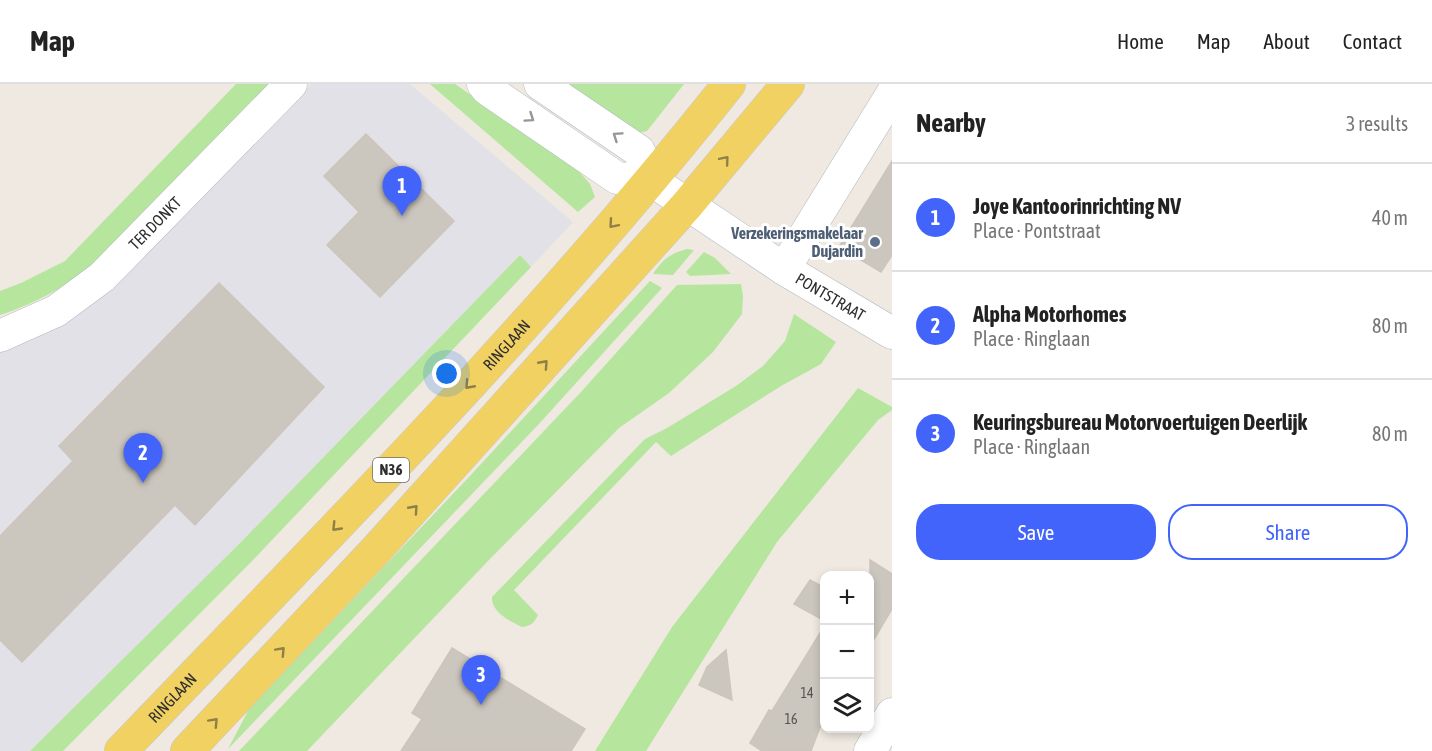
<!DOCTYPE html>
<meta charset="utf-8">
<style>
:root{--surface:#fff;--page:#f6f6f6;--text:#222;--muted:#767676;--line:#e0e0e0;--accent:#4264fb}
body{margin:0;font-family:"Asap Condensed",sans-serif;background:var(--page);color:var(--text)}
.controls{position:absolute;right:18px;bottom:18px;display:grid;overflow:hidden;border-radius:12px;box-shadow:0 3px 9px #0003}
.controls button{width:54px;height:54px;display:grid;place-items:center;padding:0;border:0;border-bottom:2px solid var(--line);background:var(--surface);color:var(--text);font:30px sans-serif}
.you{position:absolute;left:447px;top:290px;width:21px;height:21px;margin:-15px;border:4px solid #fff;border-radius:50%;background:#1a73e8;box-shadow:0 0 0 9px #1a73e833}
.badge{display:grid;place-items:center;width:39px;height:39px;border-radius:50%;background:var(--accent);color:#fff;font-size:20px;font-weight:700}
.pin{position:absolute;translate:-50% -50px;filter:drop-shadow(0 2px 3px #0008)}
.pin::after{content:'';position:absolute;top:32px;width:21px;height:18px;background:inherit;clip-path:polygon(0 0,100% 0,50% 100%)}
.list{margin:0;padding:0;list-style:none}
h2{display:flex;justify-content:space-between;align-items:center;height:78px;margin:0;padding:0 24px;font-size:26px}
h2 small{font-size:20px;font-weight:400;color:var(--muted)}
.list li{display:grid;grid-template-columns:39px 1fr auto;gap:18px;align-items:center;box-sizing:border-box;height:108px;padding:0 24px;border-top:2px solid var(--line)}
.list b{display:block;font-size:22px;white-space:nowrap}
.list p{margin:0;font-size:20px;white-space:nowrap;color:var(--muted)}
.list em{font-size:20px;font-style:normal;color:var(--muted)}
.actions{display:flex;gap:12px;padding:18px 24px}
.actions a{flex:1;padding:14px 0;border:2px solid var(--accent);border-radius:24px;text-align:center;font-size:21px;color:var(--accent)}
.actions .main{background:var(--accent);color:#fff}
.icon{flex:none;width:33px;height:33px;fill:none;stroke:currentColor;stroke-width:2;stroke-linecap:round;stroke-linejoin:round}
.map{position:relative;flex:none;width:892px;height:667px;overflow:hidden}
header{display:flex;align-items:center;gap:36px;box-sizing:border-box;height:84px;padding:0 30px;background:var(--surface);border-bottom:2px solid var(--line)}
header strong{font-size:28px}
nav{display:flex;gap:33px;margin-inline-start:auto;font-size:21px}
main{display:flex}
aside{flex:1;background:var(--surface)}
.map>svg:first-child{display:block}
.industrial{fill:#e3e1e8}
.green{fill:#b6e59e}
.building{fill:#cbc7bf;stroke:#cbc5ba;stroke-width:1.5}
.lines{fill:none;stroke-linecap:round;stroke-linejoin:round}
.street-casing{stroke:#b4b7c1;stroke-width:33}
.primary-casing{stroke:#c9c9c9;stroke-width:34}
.street{stroke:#fff;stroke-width:32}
.primary{stroke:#f2d163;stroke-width:33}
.oneway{stroke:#969696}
.oneway2{stroke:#908048}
.service-dot{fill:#5c6f8a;stroke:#fff;stroke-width:2}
.labels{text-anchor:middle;stroke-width:6;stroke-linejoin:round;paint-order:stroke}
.number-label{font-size:14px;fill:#555452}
.shield{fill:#fff;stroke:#6d6d6d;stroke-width:1.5}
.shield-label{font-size:15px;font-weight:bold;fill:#2e2e2e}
.street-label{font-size:16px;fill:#2e2e2e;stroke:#fff}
.service-label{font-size:16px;font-weight:bold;fill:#4e5e75;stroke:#fff;text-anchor:end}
</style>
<header>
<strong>Map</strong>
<nav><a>Home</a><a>Map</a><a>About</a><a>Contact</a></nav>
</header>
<main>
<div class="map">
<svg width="892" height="667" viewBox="0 0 892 667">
<rect width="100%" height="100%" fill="#efe9e1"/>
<path class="industrial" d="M 311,0 L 410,0 L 573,138 L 531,183 L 520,171 L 243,456 L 30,667 L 0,667 L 0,264 L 235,75 Z"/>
<g class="green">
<path d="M 236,0 L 270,0 L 92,183 C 63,204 34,220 0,231 L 0,207 L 21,199 L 65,177 Z"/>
<path d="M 430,0 L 455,0 L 577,85 L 590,100 L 595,113 L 578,128 Z"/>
<path d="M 563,0 L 684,0 L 647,47 L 638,49 Z"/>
<path d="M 687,165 L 694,166 L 673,191 L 653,190 C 662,176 671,169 687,165 Z"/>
<path d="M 704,168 L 715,174 L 731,190 L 690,192 L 686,188 Z"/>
<path d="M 520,171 L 531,183 L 254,475 L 63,667 L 30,667 L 243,456 Z"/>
<path d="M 650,197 L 662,204 L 538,341 L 228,665 L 249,625 L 469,393 Z"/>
<path d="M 741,200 L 743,212 L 742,230 L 713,268 L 669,309 L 619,344 L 488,477 L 307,667 L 239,667 L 581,308 L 677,201 Z"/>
<path d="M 794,230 L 836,258 L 821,280 L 781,302 L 671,372 L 656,358 L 514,506 L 538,531 C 534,539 531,542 522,543 C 510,537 491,528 492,513 L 645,355 L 667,344 L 736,302 L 763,282 L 785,257 Z"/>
<path d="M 858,304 L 892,323 L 892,326 L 878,336 L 777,458 L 646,667 L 595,667 L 672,543 Z"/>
</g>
<g class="building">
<path d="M 366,50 L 454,137 L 380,213 L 327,161 L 359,128 L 324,92 Z"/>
<path d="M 892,77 L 892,171 L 881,188 L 839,163 Z"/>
<path d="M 219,199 L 324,303 L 195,441 L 175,421 L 22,578 L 0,556 L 0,452 L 73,377 L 59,362 Z"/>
<path d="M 870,476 L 892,490 L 892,525 L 870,562 Z"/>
<path d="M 810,496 L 825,504 L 825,537 L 794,520 Z"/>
<path d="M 825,541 L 825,630 L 811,667 L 762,667 L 750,659 L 769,626 L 772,627 Z"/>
<path d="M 452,564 L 585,645 L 571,667 L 401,667 L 422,635 L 412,629 Z"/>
<path d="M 726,566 L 732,616 L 699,601 L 707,583 Z"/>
</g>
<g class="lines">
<defs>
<g id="street">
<path id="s1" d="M 483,0 L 487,5 L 617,94 L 651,96 L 784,185 L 892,249"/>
<path d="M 540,0 L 639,67 L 651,96"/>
<path d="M 784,185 L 892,10"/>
<path id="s2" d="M 0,252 L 56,227 L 102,193 L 291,0"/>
<path d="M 870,667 L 892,630"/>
</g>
<g id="primary">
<path id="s3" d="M 121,667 C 329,450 542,236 729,0"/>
<path d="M 187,667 L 376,466 L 687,121 L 788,0"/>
</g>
</defs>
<use href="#street" class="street-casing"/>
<use href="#primary" class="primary-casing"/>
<use href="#street" class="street"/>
<use href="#primary" class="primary"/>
</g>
<defs><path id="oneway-chevron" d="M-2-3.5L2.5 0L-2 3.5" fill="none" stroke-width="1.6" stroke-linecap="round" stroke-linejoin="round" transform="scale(1.5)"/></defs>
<g class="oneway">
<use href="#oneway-chevron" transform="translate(530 34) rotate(34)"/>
<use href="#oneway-chevron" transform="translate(617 52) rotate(-146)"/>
</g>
<g class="oneway2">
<use href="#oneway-chevron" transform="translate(725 76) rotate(-50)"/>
<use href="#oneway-chevron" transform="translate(613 140) rotate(131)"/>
<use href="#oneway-chevron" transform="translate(544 280) rotate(-48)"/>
<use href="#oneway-chevron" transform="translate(469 301) rotate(132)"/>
<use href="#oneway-chevron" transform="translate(414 425) rotate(-48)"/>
<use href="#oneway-chevron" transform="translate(336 443) rotate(134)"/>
<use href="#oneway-chevron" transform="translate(281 567) rotate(-47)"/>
<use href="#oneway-chevron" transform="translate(214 638) rotate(-47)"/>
</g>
<circle class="service-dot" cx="875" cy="158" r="6"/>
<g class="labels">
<g class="number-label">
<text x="807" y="614">14</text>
<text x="791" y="640">16</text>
</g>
<rect class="shield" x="373" y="374" width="36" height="24" rx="4.5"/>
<g class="shield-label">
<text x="391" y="391">N36</text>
</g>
<g class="street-label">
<text dy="6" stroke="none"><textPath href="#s2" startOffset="194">TER DONKT</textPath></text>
<text dy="6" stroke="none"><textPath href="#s1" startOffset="412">PONTSTRAAT</textPath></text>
<text dy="6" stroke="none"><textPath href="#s3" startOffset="560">RINGLAAN</textPath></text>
<text dy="6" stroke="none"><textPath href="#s3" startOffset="74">RINGLAAN</textPath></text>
</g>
<g class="service-label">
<text x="863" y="155">Verzekeringsmakelaar<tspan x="863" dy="18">Dujardin</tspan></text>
</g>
</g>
</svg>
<div class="controls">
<button>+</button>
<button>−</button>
<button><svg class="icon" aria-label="layers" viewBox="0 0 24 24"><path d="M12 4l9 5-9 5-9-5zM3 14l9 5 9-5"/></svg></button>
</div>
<div class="you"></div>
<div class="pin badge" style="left:402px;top:132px">1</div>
<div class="pin badge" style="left:143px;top:399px">2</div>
<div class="pin badge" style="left:481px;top:621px">3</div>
</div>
<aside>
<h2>Nearby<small>3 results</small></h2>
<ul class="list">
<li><span class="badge">1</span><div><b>Joye Kantoorinrichting NV</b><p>Place · Pontstraat</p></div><em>40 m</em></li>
<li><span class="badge">2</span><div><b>Alpha Motorhomes</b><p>Place · Ringlaan</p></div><em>80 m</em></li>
<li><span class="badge">3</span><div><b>Keuringsbureau Motorvoertuigen Deerlijk</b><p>Place · Ringlaan</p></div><em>80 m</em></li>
</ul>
<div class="actions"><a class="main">Save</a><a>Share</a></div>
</aside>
</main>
